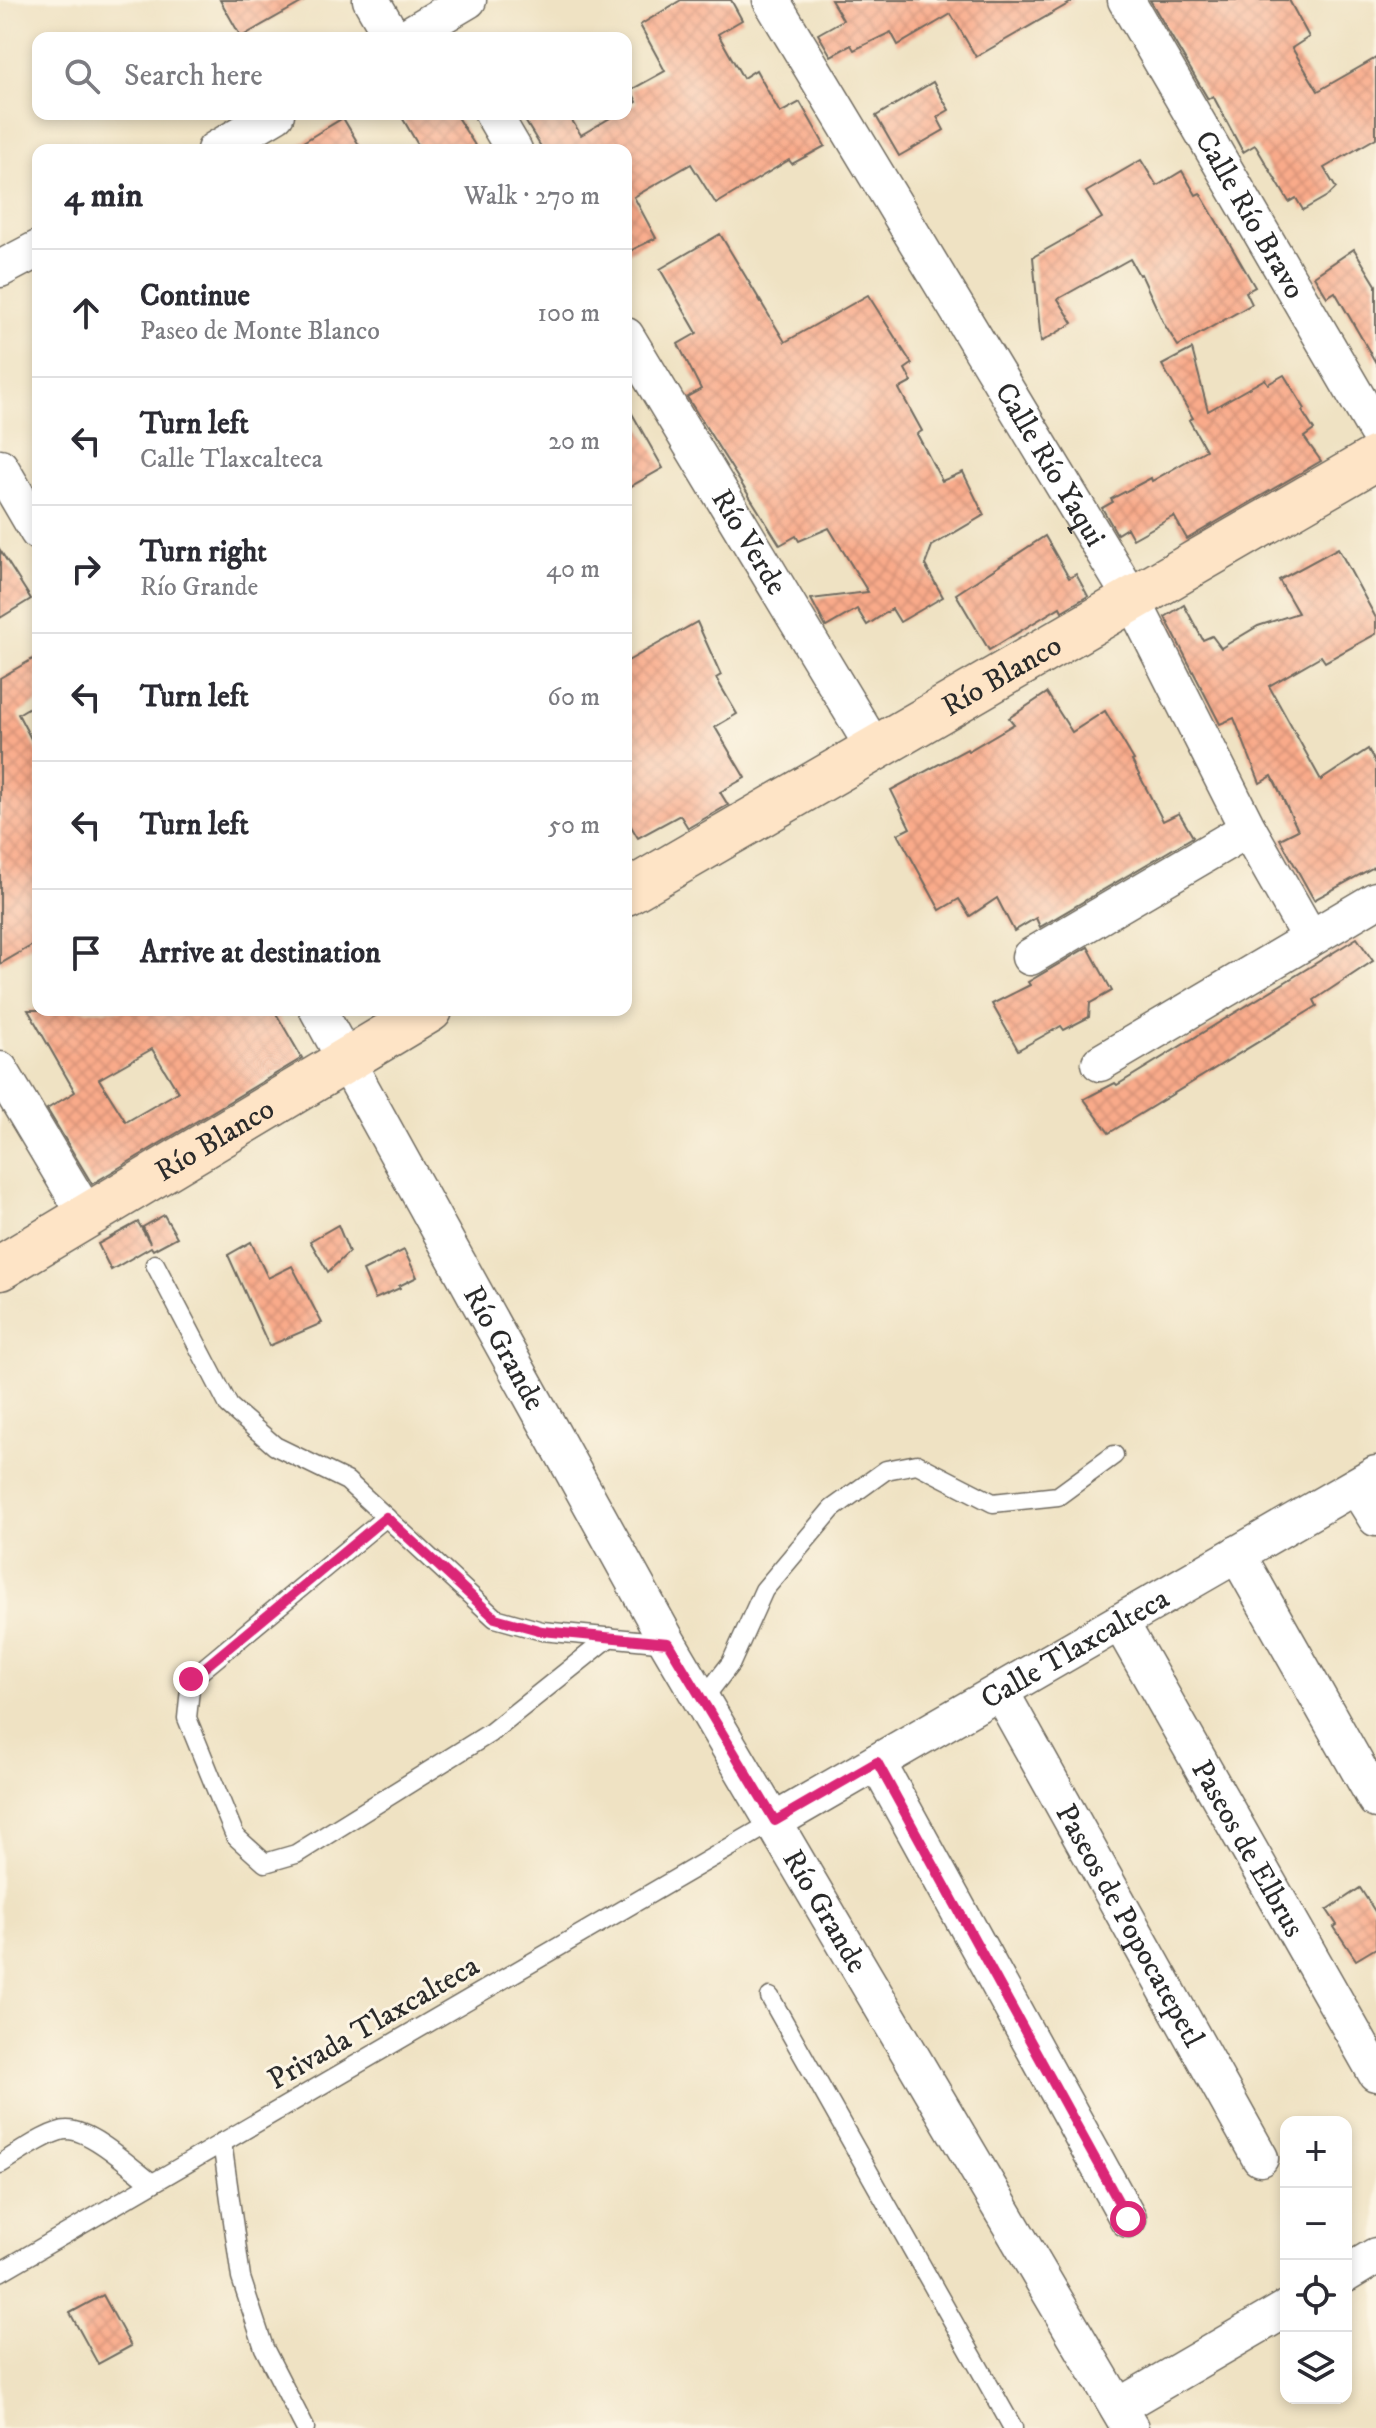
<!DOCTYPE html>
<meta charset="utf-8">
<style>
:root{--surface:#fff;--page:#f2f2f3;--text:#2b2b33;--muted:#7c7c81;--line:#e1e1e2}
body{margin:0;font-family:"IM FELL DW Pica",serif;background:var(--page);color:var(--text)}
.controls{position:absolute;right:24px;bottom:24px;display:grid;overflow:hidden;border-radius:16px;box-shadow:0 4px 12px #0003}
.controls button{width:72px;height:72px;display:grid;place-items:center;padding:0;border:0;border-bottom:2px solid var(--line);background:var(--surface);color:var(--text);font:40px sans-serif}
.stop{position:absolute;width:24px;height:24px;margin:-18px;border:6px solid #db2777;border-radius:50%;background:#fff}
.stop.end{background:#db2777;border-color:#fff;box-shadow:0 2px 8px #0008}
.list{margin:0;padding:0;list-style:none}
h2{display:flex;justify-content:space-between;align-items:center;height:104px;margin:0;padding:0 32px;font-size:34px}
h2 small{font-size:26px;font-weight:400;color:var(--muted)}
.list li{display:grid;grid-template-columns:52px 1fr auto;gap:24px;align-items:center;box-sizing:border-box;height:128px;padding:0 32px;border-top:2px solid var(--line)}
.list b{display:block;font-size:30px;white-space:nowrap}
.list p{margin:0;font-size:26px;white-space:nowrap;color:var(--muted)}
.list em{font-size:26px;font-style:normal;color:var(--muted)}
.icon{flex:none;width:44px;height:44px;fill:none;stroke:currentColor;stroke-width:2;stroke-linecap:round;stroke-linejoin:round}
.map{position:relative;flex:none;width:1376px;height:2428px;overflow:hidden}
.search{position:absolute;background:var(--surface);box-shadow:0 4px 12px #0003;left:32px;top:32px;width:600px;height:88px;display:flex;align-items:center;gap:20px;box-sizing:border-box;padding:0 28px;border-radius:16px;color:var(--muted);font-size:30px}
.panel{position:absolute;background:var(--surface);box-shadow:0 4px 12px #0003;left:32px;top:144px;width:600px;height:872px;border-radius:16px}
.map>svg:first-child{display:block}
.building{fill:url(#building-cross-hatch);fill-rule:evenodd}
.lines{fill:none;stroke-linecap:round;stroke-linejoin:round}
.lane-casing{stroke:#706b60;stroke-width:21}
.street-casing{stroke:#706b60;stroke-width:39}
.secondary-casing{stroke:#706b60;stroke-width:47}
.lane{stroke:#fff;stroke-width:18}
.street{stroke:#fff;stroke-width:36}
.secondary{stroke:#fee4c6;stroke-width:44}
.route{stroke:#db2777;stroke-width:10}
.labels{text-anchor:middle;stroke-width:6;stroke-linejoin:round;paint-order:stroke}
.street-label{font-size:30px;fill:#2b2b2b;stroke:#fcf5e5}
</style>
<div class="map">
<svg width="1376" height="2428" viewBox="0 0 1376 2428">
<defs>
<pattern id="building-cross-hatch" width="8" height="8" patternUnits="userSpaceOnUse" patternTransform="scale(2)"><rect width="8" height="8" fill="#f9aa8a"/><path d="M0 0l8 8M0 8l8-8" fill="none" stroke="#d69277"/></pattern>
</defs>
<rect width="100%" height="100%" fill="#fcf5e5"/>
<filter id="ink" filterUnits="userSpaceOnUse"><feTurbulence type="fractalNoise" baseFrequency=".0125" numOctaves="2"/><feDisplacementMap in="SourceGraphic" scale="16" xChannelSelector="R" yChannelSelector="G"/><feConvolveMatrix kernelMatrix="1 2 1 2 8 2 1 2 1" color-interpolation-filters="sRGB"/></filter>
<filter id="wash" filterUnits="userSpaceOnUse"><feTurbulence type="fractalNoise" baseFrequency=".006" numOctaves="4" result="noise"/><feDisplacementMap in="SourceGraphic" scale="32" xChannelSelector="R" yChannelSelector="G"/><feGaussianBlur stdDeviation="1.8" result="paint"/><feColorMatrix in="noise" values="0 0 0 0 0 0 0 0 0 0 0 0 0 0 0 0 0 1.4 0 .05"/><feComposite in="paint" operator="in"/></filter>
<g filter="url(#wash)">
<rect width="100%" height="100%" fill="#efe2c3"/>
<g id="blocks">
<g class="building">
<path d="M 220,0 L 306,0 L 241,37 Z"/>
<path d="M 681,0 L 731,0 L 742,20 L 718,34 L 743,78 L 756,70 L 780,113 L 800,102 L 825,146 L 792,164 L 789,160 L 716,204 L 691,164 L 634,197 L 656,238 L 626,253 L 626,150 L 543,150 L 521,114 L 568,114 L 581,135 L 617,114 L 626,114 L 626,109 L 637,102 L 631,90 L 665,71 L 640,25 Z"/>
<path d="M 831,0 L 1075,0 L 976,57 L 951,14 L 898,45 L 891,32 L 854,50 L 851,45 L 831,56 L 818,34 L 843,20 Z"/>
<path d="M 1150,0 L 1289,0 L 1309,37 L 1292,48 L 1318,91 L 1376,58 L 1376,138 L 1324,168 L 1336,188 L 1329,195 L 1303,210 L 1296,198 L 1289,202 L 1255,145 L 1243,152 L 1213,96 L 1208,99 Z"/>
<path d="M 933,82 L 949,110 L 937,117 L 944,130 L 899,156 L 876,116 Z"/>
<path d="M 400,114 L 455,114 L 478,150 L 421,150 Z"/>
<path d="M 343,118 L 362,150 L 290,150 Z"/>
<path d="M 1141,160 L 1157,186 L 1182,171 L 1196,195 L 1200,193 L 1255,287 L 1246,292 L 1252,304 L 1178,346 L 1164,324 L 1141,274 L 1139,275 L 1130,259 L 1058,299 L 1073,323 L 1041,342 L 1033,257 L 1102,218 L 1086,192 Z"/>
<path d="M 720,234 L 785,342 L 868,295 L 912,364 L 905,369 L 912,382 L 899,389 L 922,431 L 917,434 L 942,481 L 963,472 L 984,515 L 932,546 L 925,565 L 943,597 L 900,622 L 892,609 L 867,625 L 857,609 L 826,627 L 811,599 L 868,592 L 829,528 L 799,541 L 796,536 L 780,545 L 687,397 L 701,389 L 678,344 L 697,333 L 660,269 Z"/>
<path d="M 1354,249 L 1376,285 L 1376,363 L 1335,292 L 1327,297 L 1314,276 Z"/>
<path d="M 1192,349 L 1208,411 L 1265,379 L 1268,384 L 1284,375 L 1305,409 L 1302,411 L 1314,430 L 1304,437 L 1321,461 L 1187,539 L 1174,516 L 1133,539 L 1127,528 L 1117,534 L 1102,508 L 1113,502 L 1111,499 L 1151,478 L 1152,481 L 1206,450 L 1189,420 L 1193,418 L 1162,365 Z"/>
<path d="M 626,403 L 663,468 L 626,489 Z"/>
<path d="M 1045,536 L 1069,578 L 1076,574 L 1088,596 L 1062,611 L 1060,607 L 989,650 L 956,594 Z"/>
<path d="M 1338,548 L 1376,618 L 1376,634 L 1325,662 L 1321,656 L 1269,686 L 1321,780 L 1368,749 L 1376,764 L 1376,866 L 1314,900 L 1280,839 L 1298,830 L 1272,776 L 1260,783 L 1234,718 L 1220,724 L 1165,617 L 1184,605 L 1203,640 L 1212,636 L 1221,648 L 1258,626 L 1298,613 L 1279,580 Z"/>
<path d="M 0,550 L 31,599 L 0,618 Z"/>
<path d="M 697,622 L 721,675 L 716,678 L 737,714 L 715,727 L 745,778 L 720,792 L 728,805 L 688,828 L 680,815 L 638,838 L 626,818 L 626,662 Z"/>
<path d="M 38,656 L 38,702 L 18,714 L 38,752 L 38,942 L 0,964 L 0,678 Z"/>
<path d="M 1047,693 L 1072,732 L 1105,711 L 1134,760 L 1132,761 L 1163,821 L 1179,813 L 1193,837 L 1040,927 L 1036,918 L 1014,931 L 997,898 L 970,916 L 959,899 L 940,910 L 898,834 L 910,828 L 891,790 L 967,749 L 968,751 L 1014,724 L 1009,718 Z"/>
<path d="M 1357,938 L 1373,961 L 1314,1000 L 1317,1006 L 1109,1133 L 1084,1099 L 1115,1083 L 1117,1085 Z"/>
<path d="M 1088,947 L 1112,991 L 1090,1003 L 1089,1017 L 1064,1030 L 1061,1026 L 1018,1050 L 992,1004 L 1030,985 L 1028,982 Z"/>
<path d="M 28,1010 L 274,1010 L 302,1058 L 92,1184 L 47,1109 L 75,1092 ZM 152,1049 L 178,1092 L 126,1122 L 99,1079 Z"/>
<path d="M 164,1215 L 177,1237 L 153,1250 L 151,1247 L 111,1270 L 98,1244 L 138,1222 L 150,1243 L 143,1227 Z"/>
<path d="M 338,1225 L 349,1252 L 328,1272 L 310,1241 Z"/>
<path d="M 251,1242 L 268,1278 L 292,1266 L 322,1323 L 269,1346 L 228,1255 Z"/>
<path d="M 404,1250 L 417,1277 L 399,1286 L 400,1288 L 375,1299 L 363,1271 Z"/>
<path d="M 1360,1888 L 1376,1913 L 1376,1948 L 1356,1960 L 1334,1927 L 1337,1925 L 1327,1910 Z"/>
<path d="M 103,2295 L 131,2346 L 98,2364 L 70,2313 Z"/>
</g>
</g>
</g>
<g filter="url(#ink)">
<use href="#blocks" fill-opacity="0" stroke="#706b60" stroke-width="2"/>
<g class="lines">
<defs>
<g id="lane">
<path d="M 155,1264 L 229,1406 L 275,1446 L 347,1481 L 495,1618 L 542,1631 L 668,1643"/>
<path d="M 386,1517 L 191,1679 L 187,1718 L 235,1836 L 265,1863 L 296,1854 L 490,1733 L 610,1637"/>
<path d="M 703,1699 L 731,1663 L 764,1590 L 832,1509 L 886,1470 L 917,1464 L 993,1503 L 1058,1496 L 1114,1455"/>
<path d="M 770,1997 L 1013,2428"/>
<path d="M 222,2142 L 241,2278 L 264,2348 L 305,2428"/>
<path d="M 0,2164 C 16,2155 50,2130 67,2130 C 92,2130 132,2168 152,2183"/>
<path d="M 0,2272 L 775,1821"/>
</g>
<g id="street">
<path d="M 371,0 L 393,38"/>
<path id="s1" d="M 771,0 L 1132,599 L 1248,829 L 1310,938"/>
<path id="s2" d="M 1126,0 L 1376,430"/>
<path d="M 404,38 L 468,0"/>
<path d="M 493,114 L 514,150"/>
<path d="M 215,150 L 276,114"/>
<path d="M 0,269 L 38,249"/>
<path id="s3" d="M 626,336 L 874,748"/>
<path d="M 0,467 L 38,532"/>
<path d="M 1030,957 L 1248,829"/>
<path id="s4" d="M 318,1010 L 668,1643 L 1130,2428"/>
<path d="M 1100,1063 L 1376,900"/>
<path d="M 0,1070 L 87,1216"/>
<path d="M 1356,1486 L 1376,1518"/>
<path d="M 1237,1554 L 1376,1800"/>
<path id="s5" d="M 1120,1622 L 1376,2073"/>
<path id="s6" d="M 1000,1691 L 1260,2158"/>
<path d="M 877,1762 L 1128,2219"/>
<path id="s7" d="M 775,1821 L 1376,1474"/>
<path d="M 1346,2274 L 1376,2256"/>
<path d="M 1118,2407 L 1286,2309"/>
</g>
<g id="secondary">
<path id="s8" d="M 626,893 L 1376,458"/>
<path id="s9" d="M 0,1268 L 430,1010"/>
</g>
</defs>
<use href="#lane" class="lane-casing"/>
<use href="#street" class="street-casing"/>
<use href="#secondary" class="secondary-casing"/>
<use href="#lane" class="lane"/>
<use href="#street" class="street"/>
<use href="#secondary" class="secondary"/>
</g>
</g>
<g class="lines" filter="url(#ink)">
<path class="route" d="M 191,1679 L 386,1517 L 495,1618 L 542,1631 L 668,1643 L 775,1821 L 877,1762 L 1128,2219"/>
</g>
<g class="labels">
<g class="street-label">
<text dy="10" stroke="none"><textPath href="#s2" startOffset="248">Calle Río Bravo</textPath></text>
<text dy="10" stroke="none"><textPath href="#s1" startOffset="542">Calle Río Yaqui</textPath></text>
<text dy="10" stroke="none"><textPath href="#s3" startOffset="240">Río Verde</textPath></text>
<text dy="10" stroke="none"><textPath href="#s8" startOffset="434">Río Blanco</textPath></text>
<text dy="10" stroke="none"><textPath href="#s9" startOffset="250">Río Blanco</textPath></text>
<text dy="10" stroke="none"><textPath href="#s4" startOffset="386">Río Grande</textPath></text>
<text dy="10" stroke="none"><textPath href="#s7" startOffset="346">Calle Tlaxcalteca</textPath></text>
<text dy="10" stroke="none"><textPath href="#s5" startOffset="260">Paseos de Elbrus</textPath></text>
<text dy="10" stroke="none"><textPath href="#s4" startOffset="1034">Río Grande</textPath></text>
<text dy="10" stroke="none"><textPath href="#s6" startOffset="268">Paseos de Popocatepetl</textPath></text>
<text transform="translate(373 2022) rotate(-30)" y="10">Privada Tlaxcalteca</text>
</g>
</g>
</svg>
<div class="controls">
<button>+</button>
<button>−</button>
<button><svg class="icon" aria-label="locate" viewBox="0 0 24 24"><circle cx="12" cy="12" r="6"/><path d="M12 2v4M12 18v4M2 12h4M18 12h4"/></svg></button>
<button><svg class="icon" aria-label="layers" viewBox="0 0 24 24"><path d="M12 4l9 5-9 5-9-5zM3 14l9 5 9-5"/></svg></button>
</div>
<div class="stop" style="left:1128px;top:2219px"></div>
<div class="stop end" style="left:191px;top:1679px"></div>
<div class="search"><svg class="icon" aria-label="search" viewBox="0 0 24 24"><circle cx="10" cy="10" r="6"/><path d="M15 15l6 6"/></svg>Search here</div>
<section class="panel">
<h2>4 min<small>Walk · 270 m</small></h2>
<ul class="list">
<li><svg class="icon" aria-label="ahead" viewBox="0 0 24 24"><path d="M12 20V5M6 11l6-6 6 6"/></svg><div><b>Continue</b><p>Paseo de Monte Blanco</p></div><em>100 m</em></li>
<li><svg class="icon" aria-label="left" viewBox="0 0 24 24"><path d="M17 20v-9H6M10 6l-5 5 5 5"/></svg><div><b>Turn left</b><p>Calle Tlaxcalteca</p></div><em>20 m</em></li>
<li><svg class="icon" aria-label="right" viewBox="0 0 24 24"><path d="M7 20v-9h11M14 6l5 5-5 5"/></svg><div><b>Turn right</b><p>Río Grande</p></div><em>40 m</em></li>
<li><svg class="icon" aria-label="left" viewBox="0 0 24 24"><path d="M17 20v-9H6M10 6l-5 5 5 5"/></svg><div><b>Turn left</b></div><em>60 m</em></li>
<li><svg class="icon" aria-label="left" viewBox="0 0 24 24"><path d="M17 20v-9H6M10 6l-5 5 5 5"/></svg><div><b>Turn left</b></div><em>50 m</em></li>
<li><svg class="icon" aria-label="arrive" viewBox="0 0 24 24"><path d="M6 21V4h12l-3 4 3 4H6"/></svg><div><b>Arrive at destination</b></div></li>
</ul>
</section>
</div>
